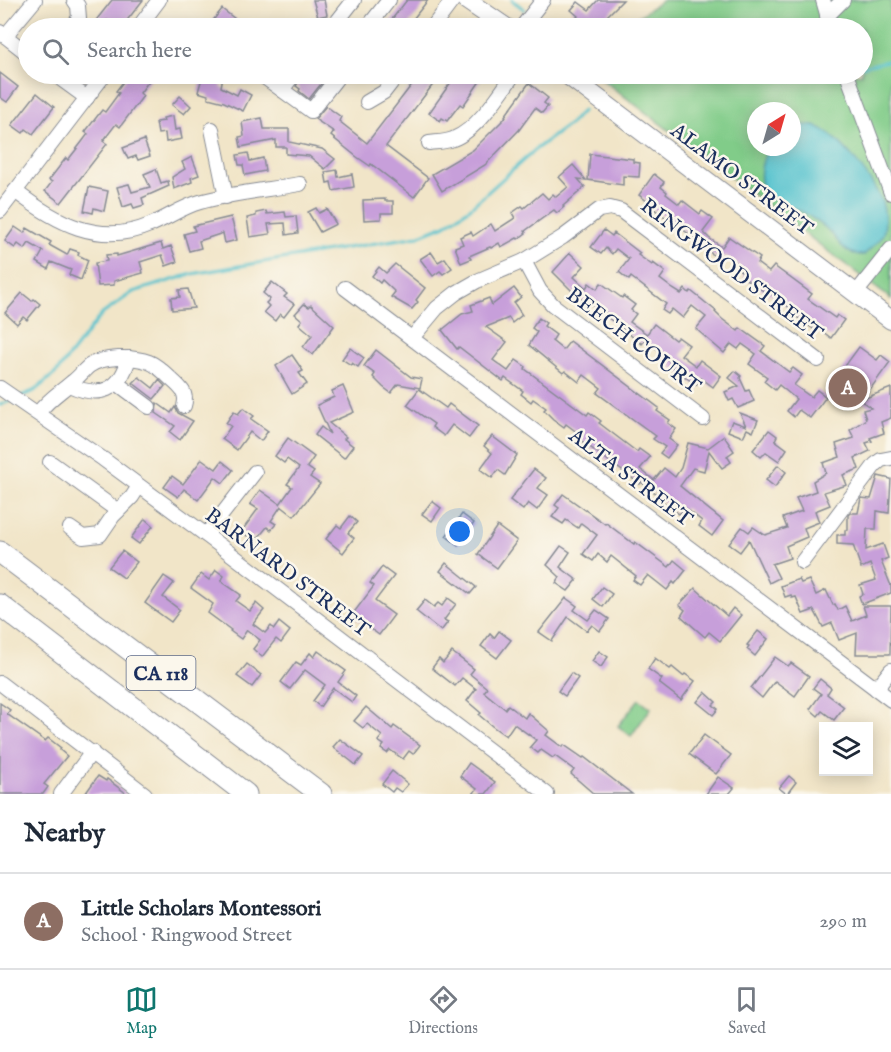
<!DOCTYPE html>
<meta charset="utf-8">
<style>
:root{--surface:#fff;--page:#f2f2f3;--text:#1f2937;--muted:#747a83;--line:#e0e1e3;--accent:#0f766e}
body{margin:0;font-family:"IM FELL English",serif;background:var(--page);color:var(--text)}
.controls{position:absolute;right:18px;bottom:18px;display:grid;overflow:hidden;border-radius:0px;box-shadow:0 3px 15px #0003}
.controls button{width:54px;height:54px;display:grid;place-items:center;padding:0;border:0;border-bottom:2px solid var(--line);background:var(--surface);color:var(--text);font:30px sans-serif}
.compass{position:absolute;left:747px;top:102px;width:54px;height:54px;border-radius:50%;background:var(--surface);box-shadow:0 3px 15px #0003;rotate:37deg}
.you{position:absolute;left:460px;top:532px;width:21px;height:21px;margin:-15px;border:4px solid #fff;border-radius:50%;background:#1a73e8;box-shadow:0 0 0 9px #1a73e833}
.badge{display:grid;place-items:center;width:39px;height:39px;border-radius:50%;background:var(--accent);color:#fff;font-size:20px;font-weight:700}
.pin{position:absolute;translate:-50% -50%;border:3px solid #fff;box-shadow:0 2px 6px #0006}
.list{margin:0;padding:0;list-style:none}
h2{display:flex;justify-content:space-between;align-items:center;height:78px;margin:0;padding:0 24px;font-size:26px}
h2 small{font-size:20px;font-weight:400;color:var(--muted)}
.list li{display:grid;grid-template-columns:39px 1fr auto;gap:18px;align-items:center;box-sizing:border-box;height:96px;padding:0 24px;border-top:2px solid var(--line)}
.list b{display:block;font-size:22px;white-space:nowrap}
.list p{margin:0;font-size:20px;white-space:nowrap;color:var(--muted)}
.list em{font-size:20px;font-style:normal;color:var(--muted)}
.icon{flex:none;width:33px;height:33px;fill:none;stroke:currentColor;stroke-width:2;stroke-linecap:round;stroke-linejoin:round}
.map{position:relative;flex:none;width:891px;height:794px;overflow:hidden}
.search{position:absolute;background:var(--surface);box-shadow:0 3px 15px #0003;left:18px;right:18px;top:18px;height:66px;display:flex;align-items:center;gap:15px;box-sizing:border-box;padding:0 21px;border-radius:33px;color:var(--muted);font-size:22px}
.sheet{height:174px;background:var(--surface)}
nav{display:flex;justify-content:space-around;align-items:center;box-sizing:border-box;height:84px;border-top:2px solid var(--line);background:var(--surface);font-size:16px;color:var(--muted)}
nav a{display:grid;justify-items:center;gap:3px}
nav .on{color:var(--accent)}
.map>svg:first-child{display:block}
.green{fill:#81cc89;stroke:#4e7e74;stroke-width:1.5;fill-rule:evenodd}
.water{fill:#55c2ce;stroke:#387896;stroke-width:1.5}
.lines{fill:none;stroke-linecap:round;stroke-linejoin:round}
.stream{stroke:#55c2ce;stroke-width:3}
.building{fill:#c79fda}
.minor-casing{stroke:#868a93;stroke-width:16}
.major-casing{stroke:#868a93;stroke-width:20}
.highway-casing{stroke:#868a93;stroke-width:23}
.minor{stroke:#fff;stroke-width:14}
.major{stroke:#fff;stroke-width:18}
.highway{stroke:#fff;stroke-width:21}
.labels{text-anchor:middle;stroke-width:5;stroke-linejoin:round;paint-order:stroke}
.shield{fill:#fbf7ec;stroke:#5e6b89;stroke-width:1.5}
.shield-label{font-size:20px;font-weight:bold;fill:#1b2f5e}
.street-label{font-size:21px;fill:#1b2f5e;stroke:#fbf7ec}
</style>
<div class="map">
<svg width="891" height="794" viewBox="0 0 891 794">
<rect width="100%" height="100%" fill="#fbf7ec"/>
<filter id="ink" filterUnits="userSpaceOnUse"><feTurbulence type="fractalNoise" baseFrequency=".0167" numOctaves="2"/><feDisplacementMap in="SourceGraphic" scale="12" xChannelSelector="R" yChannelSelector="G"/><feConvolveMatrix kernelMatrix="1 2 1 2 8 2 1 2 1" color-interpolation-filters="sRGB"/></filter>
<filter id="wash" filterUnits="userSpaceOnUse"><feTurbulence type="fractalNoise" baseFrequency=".008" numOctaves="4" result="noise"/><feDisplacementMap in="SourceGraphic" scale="24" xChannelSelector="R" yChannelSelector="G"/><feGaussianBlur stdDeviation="1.35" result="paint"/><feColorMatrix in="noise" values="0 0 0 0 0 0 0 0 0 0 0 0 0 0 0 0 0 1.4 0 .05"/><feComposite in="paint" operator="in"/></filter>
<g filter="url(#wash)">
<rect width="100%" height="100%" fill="#f1e5c8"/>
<g class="green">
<path d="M 663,0 L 891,0 L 891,299 L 595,74 L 862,74 L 862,28 L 621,28 ZM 756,111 L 792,111 L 792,147 L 756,147 Z"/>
<path d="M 639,699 L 651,708 L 631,736 L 618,726 Z"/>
</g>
<path class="water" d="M 802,125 C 809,125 814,125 820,128 C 842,139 873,180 882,202 C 885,211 886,226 883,234 C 879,242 870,249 864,255 C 843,255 841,243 828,230 C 823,225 815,220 809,216 C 795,205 771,205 763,187 C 757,175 763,158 769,147 L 792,147 L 792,127 Z"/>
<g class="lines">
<g class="stream">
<path d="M 512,0 L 525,10"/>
<path d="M 862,67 L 891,60"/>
<path d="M 607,81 L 614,74"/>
<path d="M 21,396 L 34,391 L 57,372 L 101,315 L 133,292 L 192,274 L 418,236 L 445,225 L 470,208 L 536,149 L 571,123 L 583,110"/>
<path d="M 0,405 L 12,400"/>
</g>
</g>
<g id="blocks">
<g class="building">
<path d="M 112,0 L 143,0 L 121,28 L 117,28 L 107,20 L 100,28 L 90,28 Z"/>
<path d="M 313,0 L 324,0 L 327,15 L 318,17 Z"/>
<path d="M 407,0 L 428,0 L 406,28 L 385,28 Z"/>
<path d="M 598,0 L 623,0 L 595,28 L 568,28 L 578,16 L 571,10 L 578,2 L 589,10 Z"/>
<path d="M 222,9 L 239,22 L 235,28 L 207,28 Z"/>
<path d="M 0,73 L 18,87 L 7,102 L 0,97 Z"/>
<path d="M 129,74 L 154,74 L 140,93 L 143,96 L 120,127 L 116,124 L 103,141 L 107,144 L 61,203 L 45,191 L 52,182 L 49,180 L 66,158 L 68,160 L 82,142 L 88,134 L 85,132 L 102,110 L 105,112 L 119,93 L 116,91 Z"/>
<path d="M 203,74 L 223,76 L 221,87 L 237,95 L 240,89 L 251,95 L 243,111 L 224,102 L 208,98 L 208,95 L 198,92 Z"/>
<path d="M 303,74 L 329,74 L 309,99 L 299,91 L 300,89 L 296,86 Z"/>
<path d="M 420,74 L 441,74 L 386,146 L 428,178 L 414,197 L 371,164 L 370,166 L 357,157 L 331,136 L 334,132 L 315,119 L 326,106 L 341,117 L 339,121 L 367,143 Z"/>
<path d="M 463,74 L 485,74 L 463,106 L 460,104 L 447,121 L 442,118 L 440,121 L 429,113 L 451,82 L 454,80 L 456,82 Z"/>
<path d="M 529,83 L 548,98 L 544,103 L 548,106 L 542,113 L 535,108 L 519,130 L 485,165 L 442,191 L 432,174 L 473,150 L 506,117 L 505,116 Z"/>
<path d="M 37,93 L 54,107 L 33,134 L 26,129 L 23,133 L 12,125 Z"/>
<path d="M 180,96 L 191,106 L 184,114 L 172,105 Z"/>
<path d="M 173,116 L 175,130 L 180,129 L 182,139 L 166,142 L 165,133 L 158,134 L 156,122 L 164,121 L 163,118 Z"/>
<path d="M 262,118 L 264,129 L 289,129 L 289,142 L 322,149 L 335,159 L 325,169 L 309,156 L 286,154 L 286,147 L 276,147 L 276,140 L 241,147 L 239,137 L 244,136 L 242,122 Z"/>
<path d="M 144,140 L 150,156 L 138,160 L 136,156 L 128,159 L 123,148 Z"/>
<path d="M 248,153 L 250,161 L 263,158 L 265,171 L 245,175 L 243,165 L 239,165 L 237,155 Z"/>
<path d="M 590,154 L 633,159 L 633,162 L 640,163 L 639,177 L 623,176 L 623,185 L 588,180 Z"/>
<path d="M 192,157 L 199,175 L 191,178 L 192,182 L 174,189 L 172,177 L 185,169 L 182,162 Z"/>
<path d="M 573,165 L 586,180 L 578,179 L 585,187 L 563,206 L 564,207 L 557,213 L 554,210 L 525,231 L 526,233 L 518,239 L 517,238 L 501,247 L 499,243 L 491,248 L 490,247 L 469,256 L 471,259 L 461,263 L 455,247 L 463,244 L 460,237 L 471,232 L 473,236 L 491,224 L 495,231 L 515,218 L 512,213 L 522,206 L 524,208 L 542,193 L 548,199 L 553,194 L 556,197 L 568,187 L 559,177 Z"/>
<path d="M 156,169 L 161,183 L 168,181 L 169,186 L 142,198 L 144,205 L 134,208 L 132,204 L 123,207 L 117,187 L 129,184 L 132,192 L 150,187 L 144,174 Z"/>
<path d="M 337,170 L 338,177 L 352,174 L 354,187 L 333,191 L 331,182 L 327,183 L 325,172 Z"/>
<path d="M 654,174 L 664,182 L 661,187 L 667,192 L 666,194 L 679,204 L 682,200 L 700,214 L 702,211 L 713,219 L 703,232 L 709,238 L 722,247 L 729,237 L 760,258 L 757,263 L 769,272 L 774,266 L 812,294 L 808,299 L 835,318 L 837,315 L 844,320 L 831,338 L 818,328 L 816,331 L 794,315 L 796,313 L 786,305 L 770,293 L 769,295 L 743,277 L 745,274 L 737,268 L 739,265 L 725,255 L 721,260 L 708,251 L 710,249 L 647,204 L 648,202 L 639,195 Z"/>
<path d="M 89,187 L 108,191 L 104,211 L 94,208 L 93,213 L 84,211 Z"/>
<path d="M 385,199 L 385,201 L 393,201 L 393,213 L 381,213 L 381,219 L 364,220 L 363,200 Z"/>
<path d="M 316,208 L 319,213 L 327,209 L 336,224 L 320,232 L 308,212 Z"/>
<path d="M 266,211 L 267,214 L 285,212 L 286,217 L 296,216 L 298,233 L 286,235 L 285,223 L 268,224 L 270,234 L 250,237 L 247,218 L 256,216 L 256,213 Z"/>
<path d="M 231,217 L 237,240 L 225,243 L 223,233 L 199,241 L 201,248 L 189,251 L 184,234 L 195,231 L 193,226 Z"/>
<path d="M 15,227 L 24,233 L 27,228 L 51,242 L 49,245 L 67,255 L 70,249 L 79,252 L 78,255 L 88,260 L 81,280 L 69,275 L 71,270 L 51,262 L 48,269 L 37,262 L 43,251 L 29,243 L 25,249 L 18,244 L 15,248 L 5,241 Z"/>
<path d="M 604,230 L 612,236 L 614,233 L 640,253 L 638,255 L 652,265 L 653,263 L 665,272 L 660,279 L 673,289 L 681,294 L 685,289 L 689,293 L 691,291 L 716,311 L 715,312 L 722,319 L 738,331 L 740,328 L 765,346 L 761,351 L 789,372 L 793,368 L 802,375 L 794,385 L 811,397 L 817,390 L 826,397 L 810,418 L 799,410 L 794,417 L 787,411 L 796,399 L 779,385 L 775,390 L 764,381 L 767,377 L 749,364 L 756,354 L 742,344 L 738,349 L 731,344 L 724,353 L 696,329 L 706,317 L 692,306 L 683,318 L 672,309 L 668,314 L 662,310 L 666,304 L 631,277 L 629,280 L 619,272 L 629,259 L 616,249 L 612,254 L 606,248 L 601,254 L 591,247 Z"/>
<path d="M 161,243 L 163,249 L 171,246 L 177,262 L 166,266 L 162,255 L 140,262 L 143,273 L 114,281 L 114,285 L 98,286 L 95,263 L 107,261 L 106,255 L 117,254 L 117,256 Z"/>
<path d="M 431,252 L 438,262 L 445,258 L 452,268 L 443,274 L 440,271 L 433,276 L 420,259 Z"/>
<path d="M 570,253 L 584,266 L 574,277 L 586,288 L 589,283 L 597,289 L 601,283 L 622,298 L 623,296 L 635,305 L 631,310 L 636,314 L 630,322 L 647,334 L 654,324 L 675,340 L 678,337 L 689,345 L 681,355 L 696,366 L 700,360 L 721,376 L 713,387 L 701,378 L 696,385 L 671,366 L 673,364 L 663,356 L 664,354 L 645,340 L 642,344 L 607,317 L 608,315 L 596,304 L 594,306 L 579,298 L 553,272 Z"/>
<path d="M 395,264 L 425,288 L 416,300 L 418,302 L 412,309 L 391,297 L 395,292 L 382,280 L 380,283 L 372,276 L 379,267 L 386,273 Z"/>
<path d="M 272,282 L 287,294 L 284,297 L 294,304 L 284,317 L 280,314 L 275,321 L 264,312 L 269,306 L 266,303 L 270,299 L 263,293 Z"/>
<path d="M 514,288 L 521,297 L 514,303 L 522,315 L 512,323 L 509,318 L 486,327 L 507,342 L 493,360 L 508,371 L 516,360 L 526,367 L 525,369 L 587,415 L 589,412 L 601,421 L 599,423 L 637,452 L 639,449 L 650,457 L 640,469 L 654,480 L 664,468 L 675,477 L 681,468 L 688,443 L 708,448 L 724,436 L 734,451 L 727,456 L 731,462 L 722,468 L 709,451 L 704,471 L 693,468 L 680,486 L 723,521 L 712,536 L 699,526 L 702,521 L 685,508 L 679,514 L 657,497 L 658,495 L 641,482 L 640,484 L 579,439 L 582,436 L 566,424 L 564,427 L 553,419 L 544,410 L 546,408 L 533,399 L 531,402 L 521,394 L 523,391 L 505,378 L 503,381 L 459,347 L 457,349 L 442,330 L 462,314 L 473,311 L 471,305 L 489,298 L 492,305 Z"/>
<path d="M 188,289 L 194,308 L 172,310 L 171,298 L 180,297 L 179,290 Z"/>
<path d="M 22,293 L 32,301 L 34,299 L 40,304 L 27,320 L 23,317 L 17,324 L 5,313 Z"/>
<path d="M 304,304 L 309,307 L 311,305 L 334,326 L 313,355 L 303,347 L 312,335 L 299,324 L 302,320 L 295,314 Z"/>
<path d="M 539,318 L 546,323 L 544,326 L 556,335 L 552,341 L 563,350 L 570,341 L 659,408 L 657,411 L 670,420 L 668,423 L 676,429 L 669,439 L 677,445 L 667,458 L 660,453 L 665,447 L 653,439 L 656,436 L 597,393 L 601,388 L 584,375 L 579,382 L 565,371 L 563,373 L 529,345 L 537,332 L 532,328 Z"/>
<path d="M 859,347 L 877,360 L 881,355 L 890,362 L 863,399 L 891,388 L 891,418 L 881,422 L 884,433 L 870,438 L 872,441 L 866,443 L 870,451 L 855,458 L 859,469 L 843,475 L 847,485 L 824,492 L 830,505 L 815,511 L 819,522 L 804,528 L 807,537 L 786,546 L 790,558 L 772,564 L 779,578 L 769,583 L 749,540 L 740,552 L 729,544 L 742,527 L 749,532 L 753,527 L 765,535 L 787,528 L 783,518 L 802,511 L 796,498 L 816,491 L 813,481 L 826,473 L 823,463 L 840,457 L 836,444 L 854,438 L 850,430 L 866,419 L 863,410 L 871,408 L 834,381 Z"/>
<path d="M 350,348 L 364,358 L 358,367 L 352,363 L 351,365 L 342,359 Z"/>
<path d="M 376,350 L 411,377 L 422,379 L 420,388 L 398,384 L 391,393 L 383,387 L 373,377 L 375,374 L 364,366 Z"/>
<path d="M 292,355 L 303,371 L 299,373 L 307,384 L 292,394 L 276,366 Z"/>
<path d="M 735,371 L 741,376 L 740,378 L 746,391 L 749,390 L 754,401 L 738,408 L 733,399 L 729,401 L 725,392 L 739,386 L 729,378 Z"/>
<path d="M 139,377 L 153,388 L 159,380 L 165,386 L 154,399 L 133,383 Z"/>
<path d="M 343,386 L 354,412 L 329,423 L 346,437 L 344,439 L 353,446 L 344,458 L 315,435 L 321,427 L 330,434 L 317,405 L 334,397 L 332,391 Z"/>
<path d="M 419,389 L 446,408 L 449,404 L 478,426 L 469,438 L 452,425 L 444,436 L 432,427 L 434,424 L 407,405 Z"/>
<path d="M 157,403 L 171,413 L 175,407 L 178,413 L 193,421 L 180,440 L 170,432 L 175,426 L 156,413 Z"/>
<path d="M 243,408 L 254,416 L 251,419 L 268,431 L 261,441 L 250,432 L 237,450 L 222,439 L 231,426 L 226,423 L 234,411 L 238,414 Z"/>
<path d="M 740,413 L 758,420 L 753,432 L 747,429 L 743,437 L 728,431 L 732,421 L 746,426 Z"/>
<path d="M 769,430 L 777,436 L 775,440 L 787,449 L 779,461 L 766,452 L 761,457 L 753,450 Z"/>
<path d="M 492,436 L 517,455 L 505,475 L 498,470 L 492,478 L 480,469 L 492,453 L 484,446 Z"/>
<path d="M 288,438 L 314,457 L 307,467 L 314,472 L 310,477 L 320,484 L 294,516 L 281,506 L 271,521 L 276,524 L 271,530 L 267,527 L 258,538 L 254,536 L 252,539 L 241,532 L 258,509 L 250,504 L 260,490 L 280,504 L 292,487 L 287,484 L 299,468 L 287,459 L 284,463 L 275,456 Z"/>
<path d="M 202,459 L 216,469 L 222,461 L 233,470 L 223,483 L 215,477 L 198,500 L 184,489 L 178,497 L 164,487 L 172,476 L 183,484 Z"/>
<path d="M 778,465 L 786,472 L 775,487 L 766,480 Z"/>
<path d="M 534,469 L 546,478 L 538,488 L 548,495 L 537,510 L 528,503 L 523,510 L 510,500 Z"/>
<path d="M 878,476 L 891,479 L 889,513 L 877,511 L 876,529 L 867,529 L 866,550 L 883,544 L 888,558 L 881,561 L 891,586 L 891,593 L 862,604 L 859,596 L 863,594 L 860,585 L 876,580 L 870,564 L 861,568 L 853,545 L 837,544 L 837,535 L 845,535 L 845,530 L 848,530 L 848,515 L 850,513 L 858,513 L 861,498 L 871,499 Z"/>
<path d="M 563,494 L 605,524 L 606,523 L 634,544 L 635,542 L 669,567 L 674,560 L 686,570 L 675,584 L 673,582 L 667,590 L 648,575 L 640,585 L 633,580 L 636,576 L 611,556 L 607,562 L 598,554 L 593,561 L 583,554 L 597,535 L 581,523 L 578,528 L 566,520 L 563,524 L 552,517 L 559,508 L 555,505 Z"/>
<path d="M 432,501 L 441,508 L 432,521 L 422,514 Z"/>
<path d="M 462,514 L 474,523 L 458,545 L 446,536 Z"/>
<path d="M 350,516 L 357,522 L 348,533 L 354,538 L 343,553 L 326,539 L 337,525 L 341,528 Z"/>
<path d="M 145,519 L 153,526 L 139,544 L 131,538 Z"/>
<path d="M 497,526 L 517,541 L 497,568 L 478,554 Z"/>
<path d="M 561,546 L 570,552 L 560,567 L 577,580 L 568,591 L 556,583 L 560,577 L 547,565 Z"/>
<path d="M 122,551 L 137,562 L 124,578 L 109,567 Z"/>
<path d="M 446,563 L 476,587 L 470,594 L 440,571 Z"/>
<path d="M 382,567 L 394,576 L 375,601 L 394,615 L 379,635 L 352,615 L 374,586 L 370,583 Z"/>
<path d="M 216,570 L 224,576 L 221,581 L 241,595 L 236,601 L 250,611 L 256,603 L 264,610 L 253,624 L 265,633 L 271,626 L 274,629 L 279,622 L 290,631 L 281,643 L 276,639 L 262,657 L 253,649 L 260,640 L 247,630 L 241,639 L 230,631 L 231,630 L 208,613 L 213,604 L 191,588 L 201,574 L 209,580 Z"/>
<path d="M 164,576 L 174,583 L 163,597 L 180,610 L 171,622 L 145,603 Z"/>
<path d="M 799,579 L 801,583 L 809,580 L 816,595 L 826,590 L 833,605 L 835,604 L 838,610 L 845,606 L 852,621 L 866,615 L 863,606 L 891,606 L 890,654 L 856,654 L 857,633 L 839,640 L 832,623 L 823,627 L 814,610 L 803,614 L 796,597 L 792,598 L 791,595 L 785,597 L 781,586 Z"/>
<path d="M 602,587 L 612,594 L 603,607 L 593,599 Z"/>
<path d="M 695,588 L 727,616 L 733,608 L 741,615 L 720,641 L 709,632 L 705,637 L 681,616 L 685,610 L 679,605 Z"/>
<path d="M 448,598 L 456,604 L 444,620 L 448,622 L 441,631 L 416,611 L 425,600 L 434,607 L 438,603 L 442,606 Z"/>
<path d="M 566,598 L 577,606 L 574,610 L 588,620 L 596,610 L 609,619 L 600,631 L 592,625 L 587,631 L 568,617 L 552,641 L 539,632 Z"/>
<path d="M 499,631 L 511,640 L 497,658 L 481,646 L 490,634 L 494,638 Z"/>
<path d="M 758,631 L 768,639 L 755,656 L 747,649 L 749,646 L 747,645 Z"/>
<path d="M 318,651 L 346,671 L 338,682 L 356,696 L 352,702 L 333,688 L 320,707 L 313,701 L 325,685 L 305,670 L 290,689 L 281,682 L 296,662 L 301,665 L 310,653 L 314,657 Z"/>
<path d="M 599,651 L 608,657 L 601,667 L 592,661 Z"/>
<path d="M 452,652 L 474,669 L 470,674 L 487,688 L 484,692 L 505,709 L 508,705 L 525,718 L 528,713 L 549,731 L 546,735 L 562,747 L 564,745 L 583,758 L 584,757 L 632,794 L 594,794 L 571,774 L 574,770 L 555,756 L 553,758 L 541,750 L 538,753 L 530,747 L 536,740 L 514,724 L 506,736 L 492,726 L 479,715 L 481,713 L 467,701 L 476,689 L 462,678 L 455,686 L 432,668 L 439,659 L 443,663 Z"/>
<path d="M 775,657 L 788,666 L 791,663 L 809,676 L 795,696 L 775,681 L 762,698 L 751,688 Z"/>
<path d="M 655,658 L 670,669 L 672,667 L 683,676 L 685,674 L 695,681 L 681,700 L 659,683 L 662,679 L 648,669 Z"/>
<path d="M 247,664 L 261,675 L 252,687 L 237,676 Z"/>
<path d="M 571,673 L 578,678 L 565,696 L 558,691 Z"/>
<path d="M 820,679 L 831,688 L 827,694 L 844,707 L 834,720 L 822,711 L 818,716 L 810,709 L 821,694 L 813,688 Z"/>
<path d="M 705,692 L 716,702 L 713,705 L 718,709 L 713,715 L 697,702 Z"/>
<path d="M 0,703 L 10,710 L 7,714 L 45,741 L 48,738 L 61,748 L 60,750 L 67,756 L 44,784 L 48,787 L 43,794 L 0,794 Z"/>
<path d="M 366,707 L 392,729 L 394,726 L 420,745 L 413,754 L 409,751 L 403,759 L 390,750 L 387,753 L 381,749 L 384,745 L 378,741 L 382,736 L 367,724 L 363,728 L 354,721 Z"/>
<path d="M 704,735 L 731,755 L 716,774 L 689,754 Z"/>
<path d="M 340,739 L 363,756 L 356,765 L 333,747 Z"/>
<path d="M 469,763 L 495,782 L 486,794 L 473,794 L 477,789 L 460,776 Z"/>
<path d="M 392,771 L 408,784 L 401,792 L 395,788 L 392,792 L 382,784 Z"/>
<path d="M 98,776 L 106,781 L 107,779 L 127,794 L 85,794 Z"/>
<path d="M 789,776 L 796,782 L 787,794 L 779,788 Z"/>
<path d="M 718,777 L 734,788 L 729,794 L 706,794 Z"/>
</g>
</g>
</g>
<g filter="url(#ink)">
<use href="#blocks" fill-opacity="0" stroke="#868a93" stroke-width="1.5"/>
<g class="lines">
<defs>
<g id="minor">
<path d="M 823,0 L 831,28"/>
<path d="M 827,16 L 843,0"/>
<path d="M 71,28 L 79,18 L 78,6 L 74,0"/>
<path d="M 138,28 L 159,0"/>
<path d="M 332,28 L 354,0"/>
<path d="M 367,28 L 389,0"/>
<path d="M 432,28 L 453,0"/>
<path d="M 521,28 L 543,0"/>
<path d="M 0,32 L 28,54"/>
<path d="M 5,36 L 35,0"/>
<path d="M 54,74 L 87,98"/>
<path d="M 260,74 L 311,111 L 340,74"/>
<path d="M 847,74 L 891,193"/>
<path d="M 282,90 L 294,74"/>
<path d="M 367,102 L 384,92 L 398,74"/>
<path d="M 212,129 L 226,197"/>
<path d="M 429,143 C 436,142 446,142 453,139 C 477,130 500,94 514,74"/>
<path d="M 15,191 C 55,222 99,247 150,225 C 167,218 182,207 200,202 C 232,193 267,190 300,184"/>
<path d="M 0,211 L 105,74"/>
<path d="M 524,261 L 540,291 L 553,305 L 703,419"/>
<path d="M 345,288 L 891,700"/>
<path d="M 856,293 L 891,249"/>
<path d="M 412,338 L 437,308 L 456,293 L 477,281 L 524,261 L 563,237 L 599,210 L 610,208 L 621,211 L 818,360"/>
<path d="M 118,384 L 149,407"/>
<path d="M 69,385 C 100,399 120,391 129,358"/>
<path d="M 0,388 L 103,459 L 206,535 L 547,794"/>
<path d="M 38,413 C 51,397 57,395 72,382 C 78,378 83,371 89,366 C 103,356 133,356 149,362 C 157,365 165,373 171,379 C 180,387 188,393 184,406"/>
<path d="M 50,462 L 118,511"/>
<path d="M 70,528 L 83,537 L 100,535 L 113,516 L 132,497 L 139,486"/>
<path d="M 206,535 L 255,472"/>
<path d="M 802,562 L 875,465 L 881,460 L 891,458"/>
<path d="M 0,683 L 145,794"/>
<path d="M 876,689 L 891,670"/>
<path d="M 61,794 L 92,752"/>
</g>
<g id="major">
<path d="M 466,0 L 507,28"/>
<path d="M 566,74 L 891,320"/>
</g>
<g id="highway">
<path d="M 0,552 L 321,794"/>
<path d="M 0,605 L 246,794"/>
</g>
</defs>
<use href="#minor" class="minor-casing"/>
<use href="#major" class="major-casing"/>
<use href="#highway" class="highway-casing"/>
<use href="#minor" class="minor"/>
<use href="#major" class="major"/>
<use href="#highway" class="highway"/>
</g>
</g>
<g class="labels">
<rect class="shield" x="126.5" y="656" width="69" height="34" rx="4.5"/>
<g class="shield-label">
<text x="161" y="680">CA 118</text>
</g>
<g class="street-label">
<text transform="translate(742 179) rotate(37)" y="7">ALAMO STREET</text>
<text transform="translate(732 269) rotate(37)" y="7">RINGWOOD STREET</text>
<text transform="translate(634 340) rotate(37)" y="7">BEECH COURT</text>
<text transform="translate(631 477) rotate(37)" y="7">ALTA STREET</text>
<text transform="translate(288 572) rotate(37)" y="7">BARNARD STREET</text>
</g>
</g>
</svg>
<div class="controls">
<button><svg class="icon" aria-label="layers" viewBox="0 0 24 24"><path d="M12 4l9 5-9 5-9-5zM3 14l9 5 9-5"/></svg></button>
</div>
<svg class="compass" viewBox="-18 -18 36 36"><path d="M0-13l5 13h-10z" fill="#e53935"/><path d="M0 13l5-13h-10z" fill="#747a83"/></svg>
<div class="you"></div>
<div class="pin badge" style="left:848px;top:388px;background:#8d6e63">A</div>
<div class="search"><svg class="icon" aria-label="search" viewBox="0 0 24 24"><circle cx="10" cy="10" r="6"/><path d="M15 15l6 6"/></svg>Search here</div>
</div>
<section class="sheet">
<h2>Nearby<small></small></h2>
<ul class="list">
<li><span class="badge" style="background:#8d6e63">A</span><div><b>Little Scholars Montessori</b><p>School · Ringwood Street</p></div><em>290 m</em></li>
</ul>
</section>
<nav>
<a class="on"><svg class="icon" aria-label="map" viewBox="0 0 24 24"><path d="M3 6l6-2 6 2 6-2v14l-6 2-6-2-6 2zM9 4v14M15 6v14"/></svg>Map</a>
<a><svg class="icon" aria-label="directions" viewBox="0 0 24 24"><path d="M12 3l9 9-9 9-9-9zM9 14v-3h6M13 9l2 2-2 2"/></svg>Directions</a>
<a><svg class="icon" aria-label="saved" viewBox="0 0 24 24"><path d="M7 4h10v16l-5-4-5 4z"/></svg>Saved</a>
</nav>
